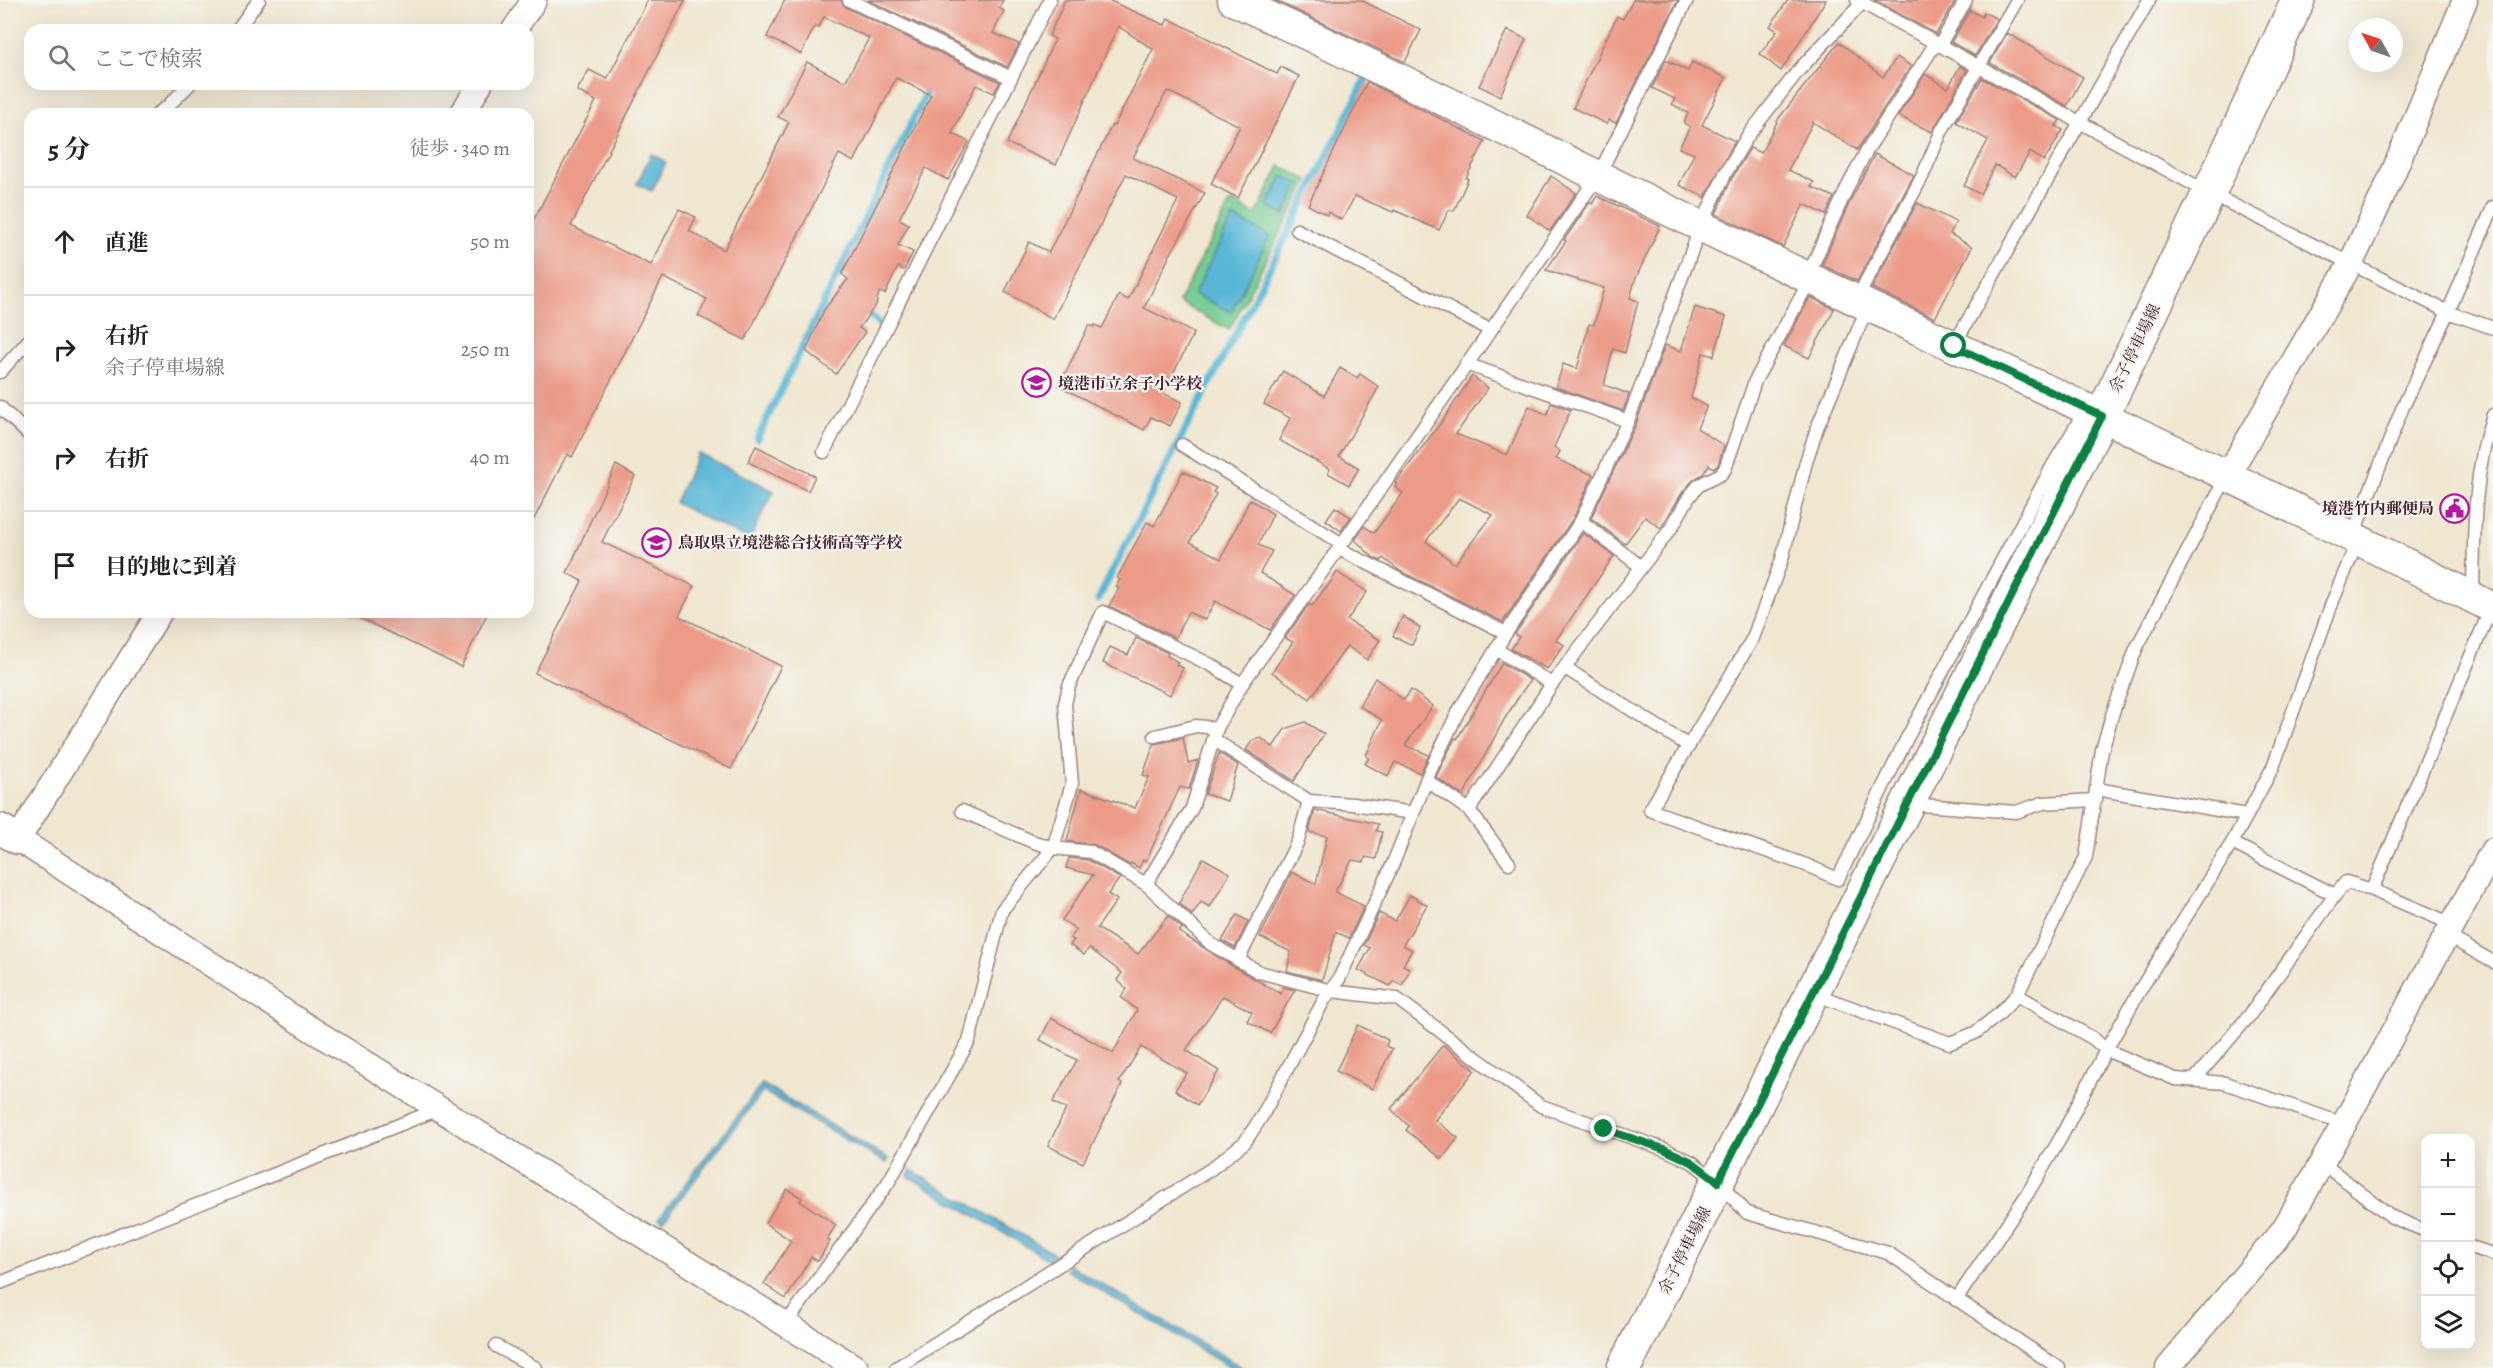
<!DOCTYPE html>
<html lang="ja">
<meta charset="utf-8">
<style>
:root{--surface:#fff;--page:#f6f6f6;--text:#222;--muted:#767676;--line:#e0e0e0}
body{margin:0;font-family:Alegreya,"Noto Serif JP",serif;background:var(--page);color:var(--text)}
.controls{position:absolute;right:18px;bottom:18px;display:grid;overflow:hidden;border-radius:12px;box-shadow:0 6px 24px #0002}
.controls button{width:54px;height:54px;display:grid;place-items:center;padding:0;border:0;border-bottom:2px solid var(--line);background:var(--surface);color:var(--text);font:30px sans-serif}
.compass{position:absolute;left:2349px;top:18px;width:54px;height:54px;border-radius:50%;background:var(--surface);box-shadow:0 6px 24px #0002;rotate:310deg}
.stop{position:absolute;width:18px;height:18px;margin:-14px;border:4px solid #0b8043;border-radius:50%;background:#fff}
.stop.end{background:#0b8043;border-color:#fff;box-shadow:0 2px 6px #0008}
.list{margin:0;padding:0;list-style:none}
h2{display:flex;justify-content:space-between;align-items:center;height:78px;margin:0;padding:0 24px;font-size:26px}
h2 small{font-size:20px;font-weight:400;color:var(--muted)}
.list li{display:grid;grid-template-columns:39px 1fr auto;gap:18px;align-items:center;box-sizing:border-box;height:108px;padding:0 24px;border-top:2px solid var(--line)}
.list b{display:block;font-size:22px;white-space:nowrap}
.list p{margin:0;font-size:20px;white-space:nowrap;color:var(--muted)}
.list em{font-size:20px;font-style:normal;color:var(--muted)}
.icon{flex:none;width:33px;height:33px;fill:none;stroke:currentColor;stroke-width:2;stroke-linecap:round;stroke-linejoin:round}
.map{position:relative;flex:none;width:2493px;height:1368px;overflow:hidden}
.search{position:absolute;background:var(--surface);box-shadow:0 6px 24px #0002;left:24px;top:24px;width:510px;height:66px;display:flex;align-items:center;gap:15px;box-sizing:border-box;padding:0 21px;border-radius:18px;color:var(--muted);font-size:22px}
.panel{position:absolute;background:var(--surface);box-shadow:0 6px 24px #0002;left:24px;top:108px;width:510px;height:510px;border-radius:18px}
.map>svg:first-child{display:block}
.green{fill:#75cd93;stroke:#60765f;stroke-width:1.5}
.water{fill:#59b7d7;stroke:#526b81;stroke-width:1.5}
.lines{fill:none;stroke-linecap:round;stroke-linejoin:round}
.stream{stroke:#59b7d7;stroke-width:7}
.building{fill:#ec9b88;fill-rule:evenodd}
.service-casing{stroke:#9d837e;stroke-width:15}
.minor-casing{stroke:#9d837e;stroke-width:27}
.tertiary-casing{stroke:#9d837e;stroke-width:33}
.secondary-casing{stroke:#9d837e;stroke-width:36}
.service{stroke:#fff;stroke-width:12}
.minor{stroke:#fff;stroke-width:24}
.tertiary{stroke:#fff;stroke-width:30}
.secondary{stroke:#fff;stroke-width:33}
.route{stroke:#0b8043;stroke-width:8}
.labels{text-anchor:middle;stroke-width:4.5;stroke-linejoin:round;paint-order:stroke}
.street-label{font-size:16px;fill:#4a1f2b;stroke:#f6f6f2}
.poi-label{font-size:16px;font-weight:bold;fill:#4a1f2b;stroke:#f6f6f2;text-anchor:start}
</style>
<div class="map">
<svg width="2493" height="1368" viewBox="0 0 2493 1368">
<rect width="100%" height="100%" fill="#f6f6f2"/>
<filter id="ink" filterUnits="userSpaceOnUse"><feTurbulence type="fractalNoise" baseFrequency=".0167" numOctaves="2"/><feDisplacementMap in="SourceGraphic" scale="12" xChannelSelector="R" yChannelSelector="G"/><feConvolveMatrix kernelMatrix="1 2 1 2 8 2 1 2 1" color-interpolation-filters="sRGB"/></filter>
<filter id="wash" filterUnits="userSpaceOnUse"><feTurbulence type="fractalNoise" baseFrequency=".008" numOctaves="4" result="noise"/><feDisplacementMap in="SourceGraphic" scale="24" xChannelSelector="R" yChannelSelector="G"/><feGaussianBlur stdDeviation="1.35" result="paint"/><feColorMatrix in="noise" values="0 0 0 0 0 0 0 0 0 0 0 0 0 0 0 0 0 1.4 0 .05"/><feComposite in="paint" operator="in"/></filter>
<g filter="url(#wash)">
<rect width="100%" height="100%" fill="#f0e7d0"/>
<path class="green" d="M 1280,166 L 1308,180 L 1229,330 L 1179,302 L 1231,201 L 1256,215 Z"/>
<g class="water">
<path d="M 651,154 L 666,162 L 652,191 L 637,184 Z"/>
<path d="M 1283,176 L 1300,184 L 1284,215 L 1267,206 Z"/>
<path d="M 1233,217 L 1270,236 L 1231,312 L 1194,294 Z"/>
<path d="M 698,453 L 774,491 L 749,540 L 675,503 Z"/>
<path d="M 762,1084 L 889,1159 L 886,1163 L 763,1091 L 663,1221 L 659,1218 Z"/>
<path d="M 911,1170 L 1056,1255 L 1051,1261 L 908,1176 Z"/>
<path d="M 1069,1265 L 1243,1368 L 1231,1368 L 1066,1270 Z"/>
</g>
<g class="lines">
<g class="stream">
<path d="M 864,309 L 881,326"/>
<path d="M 757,439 L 930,85"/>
<path d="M 1098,600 C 1185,425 1281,254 1366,78"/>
</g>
</g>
<g id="blocks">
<g class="building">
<path d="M 648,0 L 685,0 L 571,226 L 651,265 L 679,209 L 696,217 L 689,231 L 724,250 L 789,122 L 778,117 L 807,62 L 845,82 L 869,38 L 824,17 L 818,28 L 815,26 L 801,54 L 767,37 L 785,0 L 841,0 L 845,7 L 1000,82 L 994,93 L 976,85 L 952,133 L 969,142 L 948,180 L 926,168 L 899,219 L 909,224 L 898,245 L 913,252 L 904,270 L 898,267 L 885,294 L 879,292 L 876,305 L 859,328 L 865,332 L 836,374 L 806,351 L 824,310 L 848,279 L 842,274 L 931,95 L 896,78 L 854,162 L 839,154 L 745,340 L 698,316 L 707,299 L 663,277 L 572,457 L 567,454 L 528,531 L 528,216 L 534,219 L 596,101 L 577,91 L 589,70 L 607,79 Z"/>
<path d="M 868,0 L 1003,0 L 999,8 L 1004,11 L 993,33 L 1019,44 L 1007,67 Z"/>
<path d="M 1065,0 L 1108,0 L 1165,25 L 1168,18 L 1277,74 L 1281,67 L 1299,76 L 1238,198 L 1211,184 L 1240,126 L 1167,91 L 1133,158 L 1205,193 L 1170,255 L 1144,308 L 1194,333 L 1163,393 L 1182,402 L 1170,426 L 1151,417 L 1144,430 L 1059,386 L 1089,325 L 1094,327 L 1095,325 L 1102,328 L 1119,295 L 1128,300 L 1178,200 L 1126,174 L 1053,319 L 1005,292 L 1029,242 L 1049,252 L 1112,125 L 1114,126 L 1153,49 L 1118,26 L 1056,165 L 1007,143 L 1055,39 L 1049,36 Z"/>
<path d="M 1274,0 L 1361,0 L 1421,30 L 1405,62 Z"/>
<path d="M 1633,0 L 1678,0 L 1616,123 L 1609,120 L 1607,124 L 1573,108 L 1617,16 L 1623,19 Z"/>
<path d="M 1788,0 L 1826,0 L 1781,71 L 1760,54 L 1777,31 L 1770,26 Z"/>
<path d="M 1874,0 L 1952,0 L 1955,2 L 1936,34 Z"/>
<path d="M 1970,10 L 1982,17 L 1984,12 L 1997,19 L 1975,56 L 1951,42 Z"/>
<path d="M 1507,30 L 1526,39 L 1500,96 L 1479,86 Z"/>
<path d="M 2007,33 L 2083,77 L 2067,106 L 1990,63 Z"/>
<path d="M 1839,42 L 1883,77 L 1897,57 L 1911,66 L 1857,150 L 1813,122 L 1788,170 L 1814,182 L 1811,187 L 1834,197 L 1826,215 L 1804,204 L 1783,247 L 1716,214 L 1732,178 L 1750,148 L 1761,153 L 1779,118 Z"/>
<path d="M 1666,60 L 1688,71 L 1692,62 L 1726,78 L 1702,125 L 1735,141 L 1705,197 L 1679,185 L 1694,154 L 1679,148 L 1690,127 L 1684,123 L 1688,113 L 1672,104 L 1675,99 L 1652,88 Z"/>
<path d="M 1960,66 L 1967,70 L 1932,132 L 1898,116 L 1925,74 L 1948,88 Z"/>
<path d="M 1982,78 L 2060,120 L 2056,126 L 2063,130 L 2044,161 L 2030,152 L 2015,177 L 1995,165 L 1980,194 L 1964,186 L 1988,140 L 1956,122 Z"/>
<path d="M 1367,82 L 1485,141 L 1466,178 L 1468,179 L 1454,211 L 1449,210 L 1439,230 L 1394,210 L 1393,212 L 1355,196 L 1342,220 L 1328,212 L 1327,215 L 1308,205 Z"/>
<path d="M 1875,154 L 1914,175 L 1857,281 L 1822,265 L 1851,199 Z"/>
<path d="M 1551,176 L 1576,193 L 1550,231 L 1527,215 Z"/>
<path d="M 1597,196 L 1660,226 L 1635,280 L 1630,298 L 1638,301 L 1625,353 L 1613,349 L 1604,385 L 1629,394 L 1623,411 L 1556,387 L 1563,364 L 1577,369 L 1589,324 L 1594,325 L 1604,288 L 1546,270 L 1566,241 L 1564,240 L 1590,202 L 1592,204 Z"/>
<path d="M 1917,203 L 1956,222 L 1950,234 L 1972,247 L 1935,318 L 1872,288 Z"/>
<path d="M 1810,297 L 1834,309 L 1809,358 L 1784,346 Z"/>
<path d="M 1695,307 L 1726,317 L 1714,356 L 1703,353 L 1691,398 L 1707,406 L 1697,428 L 1724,446 L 1718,465 L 1714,468 L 1709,465 L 1703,474 L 1693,480 L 1682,493 L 1661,528 L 1645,517 L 1625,544 L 1591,518 L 1636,424 L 1665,345 L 1681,351 Z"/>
<path d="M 1340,368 L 1357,378 L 1360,374 L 1379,387 L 1339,456 L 1359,468 L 1349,485 L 1328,473 L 1330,469 L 1279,440 L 1290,418 L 1264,404 L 1283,371 L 1324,396 Z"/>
<path d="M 1472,376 L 1488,388 L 1456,434 L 1507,455 L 1529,406 L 1547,415 L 1551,403 L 1571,410 L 1554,447 L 1560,451 L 1556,459 L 1593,475 L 1574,517 L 1503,622 L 1400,571 L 1383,558 L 1381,561 L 1374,558 L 1355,540 L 1364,526 L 1374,533 L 1403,493 L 1395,487 L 1397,484 L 1395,483 L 1443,420 ZM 1459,498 L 1493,515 L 1455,564 L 1426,541 Z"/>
<path d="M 756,446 L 815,476 L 808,491 L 748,462 Z"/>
<path d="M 616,465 L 635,476 L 602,542 L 694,586 L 679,616 L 781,666 L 731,769 L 535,673 L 582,581 L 567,573 Z"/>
<path d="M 1183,471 L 1216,488 L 1213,492 L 1216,494 L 1190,542 L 1221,559 L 1250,499 L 1273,514 L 1258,545 L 1272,551 L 1260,573 L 1295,595 L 1270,630 L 1215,601 L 1205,620 L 1188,612 L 1175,638 L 1109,606 L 1119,588 L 1116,586 L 1120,580 L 1117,578 L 1147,522 L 1154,526 Z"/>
<path d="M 1335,507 L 1351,517 L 1341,531 L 1326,520 Z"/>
<path d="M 1583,533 L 1614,556 L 1556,640 L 1564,645 L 1547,669 L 1511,649 L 1519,637 L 1515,634 Z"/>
<path d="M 1337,572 L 1367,592 L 1347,620 L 1380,640 L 1367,660 L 1347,646 L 1310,699 L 1272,672 L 1293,642 L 1285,638 L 1309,604 L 1312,606 L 1325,588 L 1326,589 Z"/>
<path d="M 347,612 L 488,612 L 461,667 Z"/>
<path d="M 1403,616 L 1420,628 L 1412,645 L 1393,636 Z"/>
<path d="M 1136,638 L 1168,653 L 1167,656 L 1178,662 L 1176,665 L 1183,668 L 1170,695 L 1103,663 L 1110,647 L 1128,655 Z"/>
<path d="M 1502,663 L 1530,680 L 1505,718 L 1463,796 L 1436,777 L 1455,738 L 1457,739 Z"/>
<path d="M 1375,678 L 1404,700 L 1411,690 L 1433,706 L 1405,745 L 1429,755 L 1420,773 L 1395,762 L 1388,776 L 1365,764 L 1369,758 L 1366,756 L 1382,720 L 1359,706 Z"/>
<path d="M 1305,722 L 1324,734 L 1294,781 L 1246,750 L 1252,741 L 1261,738 L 1273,747 L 1285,729 Z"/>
<path d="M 1183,738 L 1188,763 L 1198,760 L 1189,789 L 1180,787 L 1146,861 L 1143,860 L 1139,868 L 1131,863 L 1129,865 L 1095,845 L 1067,841 L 1081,789 L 1135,808 L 1149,777 L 1143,775 L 1154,744 Z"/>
<path d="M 1219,753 L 1238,765 L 1227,801 L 1205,794 Z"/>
<path d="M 1315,810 L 1378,824 L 1376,831 L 1382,832 L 1376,859 L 1365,857 L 1364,862 L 1352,860 L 1335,892 L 1364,906 L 1349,938 L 1336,932 L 1322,980 L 1287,971 L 1291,952 L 1260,937 L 1292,872 L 1316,884 L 1327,836 L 1309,832 Z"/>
<path d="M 1069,858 L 1088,860 L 1120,878 L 1108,894 L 1117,900 L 1097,928 L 1138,954 L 1168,916 L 1182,928 L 1179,932 L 1234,967 L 1281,994 L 1283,987 L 1295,990 L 1270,1033 L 1247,1021 L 1252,1012 L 1223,996 L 1186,1050 L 1219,1071 L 1197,1105 L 1175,1090 L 1187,1073 L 1141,1047 L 1119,1082 L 1122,1084 L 1083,1163 L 1048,1146 L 1066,1109 L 1053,1102 L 1077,1060 L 1040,1040 L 1051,1018 L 1113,1053 L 1137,1010 L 1121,997 L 1127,989 L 1117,980 L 1122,973 L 1089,948 L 1084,955 L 1070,945 L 1074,940 L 1070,938 L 1077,930 L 1062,920 L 1093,875 L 1066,868 Z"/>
<path d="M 1203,858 L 1230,873 L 1210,907 L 1201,902 L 1192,915 L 1179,903 Z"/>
<path d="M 1410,895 L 1427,905 L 1403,945 L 1412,950 L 1403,965 L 1410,969 L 1402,985 L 1393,981 L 1390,986 L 1358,970 L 1370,948 L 1364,945 L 1379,913 L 1395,921 Z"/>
<path d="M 1237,915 L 1248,921 L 1235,948 L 1222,941 Z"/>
<path d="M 1358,1025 L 1388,1040 L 1386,1046 L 1392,1049 L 1372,1089 L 1336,1071 Z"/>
<path d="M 1443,1045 L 1475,1070 L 1435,1120 L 1458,1138 L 1442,1159 L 1406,1130 L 1409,1126 L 1391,1109 Z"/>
<path d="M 787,1189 L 802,1198 L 800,1201 L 836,1225 L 827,1239 L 830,1241 L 818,1261 L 811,1257 L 786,1299 L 764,1284 L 791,1241 L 765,1223 Z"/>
</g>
</g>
</g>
<g filter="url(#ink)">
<use href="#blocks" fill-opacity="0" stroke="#9d837e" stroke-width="1.5"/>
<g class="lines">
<defs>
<g id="service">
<path d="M 849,0 L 1011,78 L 1050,0"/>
<path d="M 1857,0 L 2209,193 L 2448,312 L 2493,328"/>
<path d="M 237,30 L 259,0"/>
<path d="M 157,114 L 167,107 L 190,84"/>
<path d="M 1297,230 L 1490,330"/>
<path d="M 1856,300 L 1922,177 L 1942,130 L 2017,0"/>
<path d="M 1868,306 L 1817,428 L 1806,462 L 1782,559 L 1753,638 L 1650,810 L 1806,865 L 1838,879 L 1906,740 L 2053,465 L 2086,409"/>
<path d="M 1954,345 L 2149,0"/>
<path d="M 1466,364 L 1628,421"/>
<path d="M 0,372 L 30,339"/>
<path d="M 0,407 L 30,436"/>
<path d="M 1182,445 L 1342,544"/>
<path d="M 824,452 L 1011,78"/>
<path d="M 1581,521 L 1640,566"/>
<path d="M 1339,549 L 1506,633"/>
<path d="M 2473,595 C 2474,534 2473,474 2493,415"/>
<path d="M 1496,649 L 1552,684"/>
<path d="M 1565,668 L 1689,746"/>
<path d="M 1155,736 L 1196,726 L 1217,728"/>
<path d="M 1213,739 L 1309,801 L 1353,804 L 1413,813"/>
<path d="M 1426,780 L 1469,810 L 1509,863"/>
<path d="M 2096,789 L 2247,815"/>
<path d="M 1909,804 L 2016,812 L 2043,803 L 2095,800"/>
<path d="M 1469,810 L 1552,684 L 1672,527 L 1689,497 L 1699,485 L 1721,474 L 1725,469 L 1755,381 L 1804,291 L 1813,264 L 1848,186 L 1867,150 L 1932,49 L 1942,41 L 1966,0"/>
<path d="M 962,811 L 1031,841 L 1053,848 L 1091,852 L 1146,884 L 1211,944 L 1259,972 L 1332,991 L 1397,999 L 1541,1106 L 1664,1149 L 1692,1162 L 1718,1182 L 1747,1213 L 1888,1253 L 2059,1368"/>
<path d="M 2232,843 L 2140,990 L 2106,1050 L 2175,1079 L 2225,1083 L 2344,1124"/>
<path d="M 1146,884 L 1192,808 L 1217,728 L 1242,684 L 1342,544 L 1598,176 L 1687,0"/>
<path d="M 2372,890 L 2346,882 L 2335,895 L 2232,843 L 2273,767 L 2332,603 L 2358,540 L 2357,525 L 2402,409 L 2448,312 L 2493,207"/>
<path d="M 2452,924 L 2372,890 L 2491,608"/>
<path d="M 2446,935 L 2493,962"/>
<path d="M 1238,960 L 1298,841 L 1309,801"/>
<path d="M 1814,994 L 1950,1043 L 1975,1033 L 1998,1015 L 2017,995 L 2086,857 L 2102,750 L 2113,712 L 2136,649 L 2227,476"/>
<path d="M 2194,1080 L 2249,1016 L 2335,895"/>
<path d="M 2322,1163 L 2392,1217 L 2426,1231"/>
<path d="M 2470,1247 L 2493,1254"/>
<path d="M 0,1283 L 439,1109"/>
<path d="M 1956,1300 L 2026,1196 L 2060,1139 L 2106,1050 L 2094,1039 L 2017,995"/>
<path d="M 785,1325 L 888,1183 L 969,1041 L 1002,910 L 1053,848 L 1072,784 L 1065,704 L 1069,686 L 1103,612 L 1211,665 L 1242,684"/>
<path d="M 496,1346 L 536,1368"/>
<path d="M 896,1368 L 1211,1169 L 1245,1142 L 1262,1116 L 1324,1000 L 1339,979 L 1392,866 L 1430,771 L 1458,712 L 1506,633 L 1581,521 L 1628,421 L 1701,226 L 1725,174 L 1747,137 L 1798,71 L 1862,3"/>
</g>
<g id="minor">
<path d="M 514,30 L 534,0"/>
<path d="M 462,114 L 480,84"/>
<path d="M 2227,476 L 2351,263 L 2391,178 L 2465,0"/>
<path d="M 160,612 L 18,839 L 311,1029 L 856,1368"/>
<path d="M 2168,1368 L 2284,1229 L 2344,1124 L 2493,850"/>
</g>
<g id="tertiary">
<path d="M 1233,0 C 1427,89 1616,187 1809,278 C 2038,386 2268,492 2493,608"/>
<path d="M 0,829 L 18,839"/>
</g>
<path id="secondary" d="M 1624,1368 L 2102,416 L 2209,193 L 2298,0"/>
</defs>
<use href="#service" class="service-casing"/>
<use href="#minor" class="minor-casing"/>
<use href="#tertiary" class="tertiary-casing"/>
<use href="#secondary" class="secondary-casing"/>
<use href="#service" class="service"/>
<use href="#minor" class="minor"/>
<use href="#tertiary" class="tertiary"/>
<use href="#secondary" class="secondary"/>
</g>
</g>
<g class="lines" filter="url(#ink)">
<path class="route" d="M 1604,1129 L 1664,1149 L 1692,1162 L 1718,1182 L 2102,416 L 1954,346"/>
</g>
<defs>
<symbol id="school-ring" viewBox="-11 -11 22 22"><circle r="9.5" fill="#f6f6f2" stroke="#b5179e" stroke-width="1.5"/><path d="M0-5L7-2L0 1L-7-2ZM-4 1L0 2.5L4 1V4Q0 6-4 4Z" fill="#b5179e"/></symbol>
<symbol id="civic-ring" viewBox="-11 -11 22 22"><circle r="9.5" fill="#f6f6f2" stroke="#b5179e" stroke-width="1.5"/><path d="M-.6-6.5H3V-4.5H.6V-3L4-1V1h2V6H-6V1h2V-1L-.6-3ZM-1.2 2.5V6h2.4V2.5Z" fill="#b5179e"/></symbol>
</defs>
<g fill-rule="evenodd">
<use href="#school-ring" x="1020" y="366" width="33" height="33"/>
<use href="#civic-ring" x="2438" y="492" width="33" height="33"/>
<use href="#school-ring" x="640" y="526" width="33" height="33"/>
</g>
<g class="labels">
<g class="street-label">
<text transform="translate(2134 348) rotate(-64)" y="6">余子停車場線</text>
<text transform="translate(1684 1250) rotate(-63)" y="6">余子停車場線</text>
</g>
<g class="poi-label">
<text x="1058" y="389">境港市立余子小学校</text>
<text x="2434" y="514" text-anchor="end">境港竹内郵便局</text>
<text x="678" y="548">鳥取県立境港総合技術高等学校</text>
</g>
</g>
</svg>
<div class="controls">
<button>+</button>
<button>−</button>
<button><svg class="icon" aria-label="locate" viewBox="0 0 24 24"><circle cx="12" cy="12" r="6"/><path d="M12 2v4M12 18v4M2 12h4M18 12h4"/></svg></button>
<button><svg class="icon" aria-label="layers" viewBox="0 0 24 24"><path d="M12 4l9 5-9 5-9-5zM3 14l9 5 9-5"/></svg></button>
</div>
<svg class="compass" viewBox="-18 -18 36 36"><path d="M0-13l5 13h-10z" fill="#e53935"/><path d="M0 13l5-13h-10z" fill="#767676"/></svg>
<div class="stop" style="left:1954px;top:346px"></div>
<div class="stop end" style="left:1604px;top:1129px"></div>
<div class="search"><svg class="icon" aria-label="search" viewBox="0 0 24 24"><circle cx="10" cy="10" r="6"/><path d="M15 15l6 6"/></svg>ここで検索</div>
<section class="panel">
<h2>5 分<small>徒歩 · 340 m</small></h2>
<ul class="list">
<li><svg class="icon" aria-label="ahead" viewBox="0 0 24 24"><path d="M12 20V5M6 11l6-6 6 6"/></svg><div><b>直進</b></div><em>50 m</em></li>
<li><svg class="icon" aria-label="right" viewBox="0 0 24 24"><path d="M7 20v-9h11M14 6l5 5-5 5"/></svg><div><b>右折</b><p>余子停車場線</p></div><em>250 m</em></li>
<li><svg class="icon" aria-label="right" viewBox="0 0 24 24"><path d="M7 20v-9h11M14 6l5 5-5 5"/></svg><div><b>右折</b></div><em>40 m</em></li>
<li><svg class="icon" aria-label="arrive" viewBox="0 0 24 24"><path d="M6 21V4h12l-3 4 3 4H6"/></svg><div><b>目的地に到着</b></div></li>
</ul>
</section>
</div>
